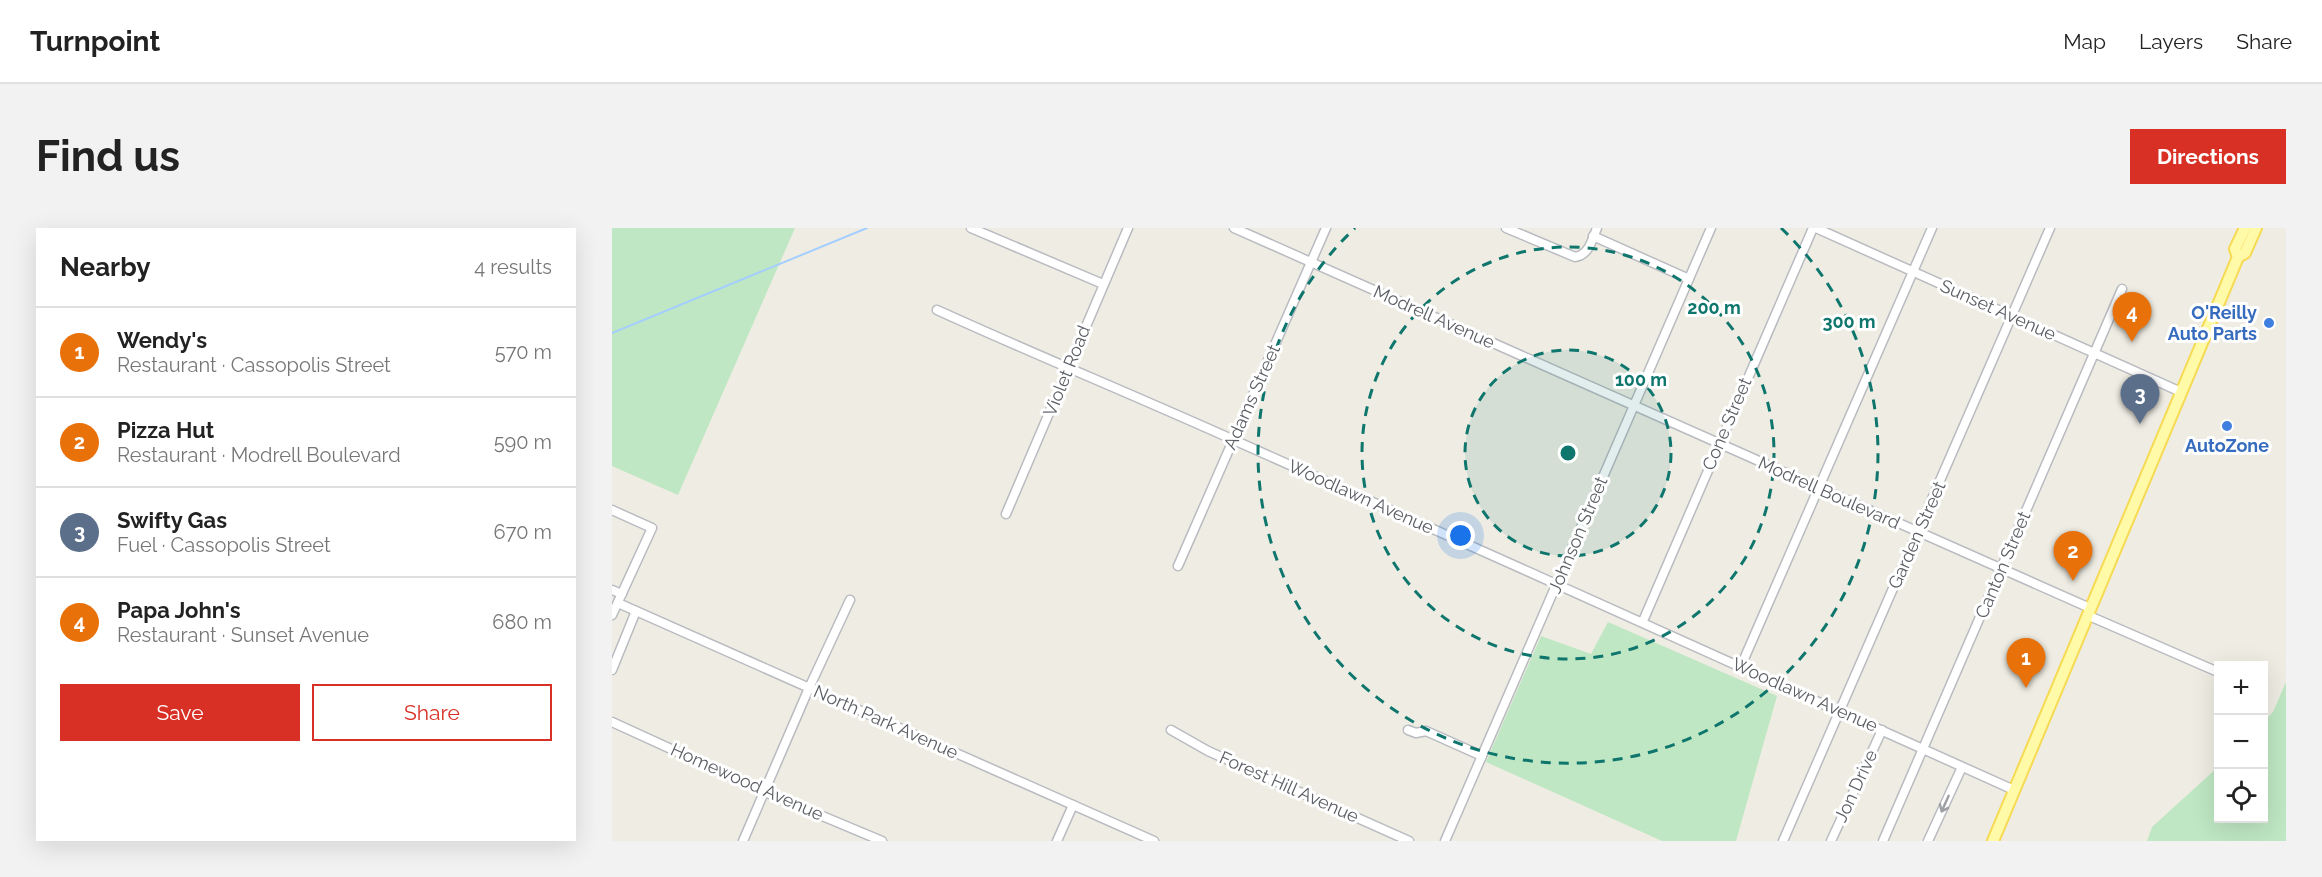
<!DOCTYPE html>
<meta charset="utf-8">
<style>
:root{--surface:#fff;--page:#f2f2f2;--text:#222;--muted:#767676;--line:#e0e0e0;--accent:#d93025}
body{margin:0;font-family:Raleway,sans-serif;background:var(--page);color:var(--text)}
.controls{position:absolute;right:18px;bottom:18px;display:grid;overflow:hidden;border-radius:0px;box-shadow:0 6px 24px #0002}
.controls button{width:54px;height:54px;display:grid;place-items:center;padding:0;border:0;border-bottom:2px solid var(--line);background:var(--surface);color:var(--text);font:30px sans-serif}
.you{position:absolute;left:849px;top:308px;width:21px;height:21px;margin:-15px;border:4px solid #fff;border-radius:50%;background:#1a73e8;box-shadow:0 0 0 9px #1a73e833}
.badge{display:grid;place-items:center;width:39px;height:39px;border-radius:50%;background:var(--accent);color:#fff;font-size:20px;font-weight:700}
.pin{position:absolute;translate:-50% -50px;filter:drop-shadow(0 2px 3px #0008)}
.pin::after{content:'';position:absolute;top:32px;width:21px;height:18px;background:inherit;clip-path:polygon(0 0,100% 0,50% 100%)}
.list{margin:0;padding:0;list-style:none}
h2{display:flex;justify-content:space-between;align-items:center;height:78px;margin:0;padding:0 24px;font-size:26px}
h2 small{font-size:20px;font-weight:400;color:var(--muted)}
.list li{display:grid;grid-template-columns:39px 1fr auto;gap:18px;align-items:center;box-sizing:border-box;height:90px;padding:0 24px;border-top:2px solid var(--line)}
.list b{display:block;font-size:22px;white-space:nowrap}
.list p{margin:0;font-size:20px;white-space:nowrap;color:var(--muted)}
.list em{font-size:20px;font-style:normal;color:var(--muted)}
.actions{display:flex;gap:12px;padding:18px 24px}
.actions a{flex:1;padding:14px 0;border:2px solid var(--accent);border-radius:0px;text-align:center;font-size:21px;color:var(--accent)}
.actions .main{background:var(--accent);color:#fff}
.icon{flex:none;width:33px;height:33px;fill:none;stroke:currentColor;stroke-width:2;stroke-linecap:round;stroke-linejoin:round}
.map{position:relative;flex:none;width:1674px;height:613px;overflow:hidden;border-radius:0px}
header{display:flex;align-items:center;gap:36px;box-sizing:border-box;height:84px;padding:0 30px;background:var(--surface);border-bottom:2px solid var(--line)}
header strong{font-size:28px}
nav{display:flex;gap:33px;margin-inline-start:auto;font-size:21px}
.intro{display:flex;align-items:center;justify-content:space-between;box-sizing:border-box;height:144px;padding:0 36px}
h1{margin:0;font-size:42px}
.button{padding:15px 27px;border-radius:0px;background:var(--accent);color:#fff;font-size:21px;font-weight:700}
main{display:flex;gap:36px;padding:0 36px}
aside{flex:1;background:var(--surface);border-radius:0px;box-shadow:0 6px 24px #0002}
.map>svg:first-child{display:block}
.green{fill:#bfe7c3}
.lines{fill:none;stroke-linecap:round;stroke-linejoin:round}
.stream{stroke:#a3ceff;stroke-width:2}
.minor-casing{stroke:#b8bbc0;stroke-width:11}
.major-casing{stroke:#f7da54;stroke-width:14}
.minor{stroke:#fff;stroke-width:8}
.major{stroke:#fffaa8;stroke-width:10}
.oneway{stroke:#9d9fa3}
.ring{fill:none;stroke:#0f766e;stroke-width:3;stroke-dasharray:10 8}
.shop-dot{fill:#3f7fe0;stroke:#fff;stroke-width:2}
.labels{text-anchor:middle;stroke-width:6;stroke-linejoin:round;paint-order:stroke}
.street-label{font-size:18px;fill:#5b5f65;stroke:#fff}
.shop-label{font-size:18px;font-weight:bold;fill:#366cbe;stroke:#fff;text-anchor:end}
.centre{fill:#0f766e;stroke:#fff;stroke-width:3}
.ring-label{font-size:18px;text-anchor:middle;font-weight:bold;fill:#0f766e;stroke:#fff;stroke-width:6;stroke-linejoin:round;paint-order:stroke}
</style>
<header>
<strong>Turnpoint</strong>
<nav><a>Map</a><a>Layers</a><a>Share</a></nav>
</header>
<div class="intro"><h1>Find us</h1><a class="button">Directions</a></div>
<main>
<aside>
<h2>Nearby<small>4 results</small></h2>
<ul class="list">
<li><span class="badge" style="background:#e8710a">1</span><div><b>Wendy's</b><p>Restaurant · Cassopolis Street</p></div><em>570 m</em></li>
<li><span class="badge" style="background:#e8710a">2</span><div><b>Pizza Hut</b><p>Restaurant · Modrell Boulevard</p></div><em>590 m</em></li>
<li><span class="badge" style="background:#5c6f8a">3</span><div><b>Swifty Gas</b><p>Fuel · Cassopolis Street</p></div><em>670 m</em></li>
<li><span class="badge" style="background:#e8710a">4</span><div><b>Papa John's</b><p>Restaurant · Sunset Avenue</p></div><em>680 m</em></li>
</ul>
<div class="actions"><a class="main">Save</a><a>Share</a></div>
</aside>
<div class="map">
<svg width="1674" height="613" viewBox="0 0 1674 613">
<rect width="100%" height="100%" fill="#efede3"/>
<g class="green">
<path d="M 0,0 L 183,0 L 66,267 L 0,238 Z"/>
<path d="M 996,394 L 1165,468 L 1124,613 L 1050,613 L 874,534 L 929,408 L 979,426 Z"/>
<path d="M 1674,454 L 1674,613 L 1535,613 L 1540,599 L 1606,539 L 1606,590 L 1652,590 L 1652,493 L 1661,484 Z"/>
</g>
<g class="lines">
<path class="stream" d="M 0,105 L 255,0"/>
<defs>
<g id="minor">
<path d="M 359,0 L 491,56"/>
<path d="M 622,0 L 1478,380"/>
<path d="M 894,0 L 963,29 C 977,27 980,12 985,0"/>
<path d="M 1204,0 L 1569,164"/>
<path d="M 981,8 L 1077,51"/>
<path d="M 325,82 C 424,127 524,168 624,213 C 884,328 1142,446 1402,562"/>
<path d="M 0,282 L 40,300 L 0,387"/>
<path d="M 394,286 L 516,0"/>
<path d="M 566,338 L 714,0"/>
<path d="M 0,362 L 10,366"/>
<path d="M 6,375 L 542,613"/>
<path d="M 1475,387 L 1606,444"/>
<path d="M 1031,393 L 1201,0"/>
<path d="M 1129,438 L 1320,0"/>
<path d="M 0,442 L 24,383"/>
<path d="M 0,494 L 153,564 L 270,613"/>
<path d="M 559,502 L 596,523 L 797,613"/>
<path d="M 796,502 L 804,505 L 814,503 L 870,528"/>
<path d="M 131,613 L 197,460 L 238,372"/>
<path d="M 445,613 L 461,577"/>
<path d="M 833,613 L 1099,0"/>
<path d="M 1171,613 L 1438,0"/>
<path d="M 1219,613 L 1270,502"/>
<path d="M 1271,613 L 1510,61"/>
<path d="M 1316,613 L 1350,539"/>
</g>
<g id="major">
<path d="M 1626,29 L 1623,21 L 1633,0"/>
<path d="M 1381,613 L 1616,53 L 1626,29 L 1633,25 L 1644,0"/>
</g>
</defs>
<use href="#minor" class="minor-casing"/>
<use href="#major" class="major-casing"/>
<use href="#minor" class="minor"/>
<use href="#major" class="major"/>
</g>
<defs><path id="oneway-shaft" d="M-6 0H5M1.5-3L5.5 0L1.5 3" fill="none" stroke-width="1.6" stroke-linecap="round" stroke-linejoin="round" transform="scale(1.5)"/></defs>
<use class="oneway" href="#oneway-shaft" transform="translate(1333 576) rotate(114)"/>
<circle cx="956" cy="225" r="103" fill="#0f766e" fill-opacity=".12"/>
<g class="ring">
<circle cx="956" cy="225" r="103"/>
<circle cx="956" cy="225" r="206"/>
<path d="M1169 0A310 310 0 1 1 743 0"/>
</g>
<g class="shop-dot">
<circle cx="1657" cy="95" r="6"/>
<circle cx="1615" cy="198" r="6"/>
</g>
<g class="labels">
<g class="street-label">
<text transform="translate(1386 82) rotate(24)" y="6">Sunset Avenue</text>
<text transform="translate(822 89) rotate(24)" y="6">Modrell Avenue</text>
<text transform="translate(455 143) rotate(-68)" y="6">Violet Road</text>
<text transform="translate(640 169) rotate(-66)" y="6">Adams Street</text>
<text transform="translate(1115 196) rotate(-67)" y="6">Cone Street</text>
<text transform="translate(1217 265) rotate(24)" y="6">Modrell Boulevard</text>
<text transform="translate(749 269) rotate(24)" y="6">Woodlawn Avenue</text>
<text transform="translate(966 307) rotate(-67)" y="6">Johnson Street</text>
<text transform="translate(1305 307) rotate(-66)" y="6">Garden Street</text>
<text transform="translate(1391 337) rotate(-67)" y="6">Canton Street</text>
<text transform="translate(1193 467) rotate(24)" y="6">Woodlawn Avenue</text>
<text transform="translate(274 494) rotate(24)" y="6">North Park Avenue</text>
<text transform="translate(135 554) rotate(24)" y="6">Homewood Avenue</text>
<text transform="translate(1244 558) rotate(-65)" y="6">Jon Drive</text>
<text transform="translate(677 559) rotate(24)" y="6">Forest Hill Avenue</text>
</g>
<g class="shop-label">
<text x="1645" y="91">O'Reilly<tspan x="1645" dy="21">Auto Parts</tspan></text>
<text x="1615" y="224" text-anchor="middle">AutoZone</text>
</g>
</g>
<circle cx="956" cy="225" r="9" class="centre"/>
<g class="ring-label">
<text x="1102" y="86">200 m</text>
<text x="1237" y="100">300 m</text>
<text x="1029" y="158">100 m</text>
</g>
</svg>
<div class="controls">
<button>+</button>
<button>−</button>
<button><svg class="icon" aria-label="locate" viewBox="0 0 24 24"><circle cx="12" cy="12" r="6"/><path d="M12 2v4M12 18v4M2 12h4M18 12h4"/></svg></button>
</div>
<div class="you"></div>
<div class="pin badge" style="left:1414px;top:460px;background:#e8710a">1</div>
<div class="pin badge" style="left:1461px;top:353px;background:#e8710a">2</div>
<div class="pin badge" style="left:1528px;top:196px;background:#5c6f8a">3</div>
<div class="pin badge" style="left:1520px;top:114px;background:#e8710a">4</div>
</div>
</main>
